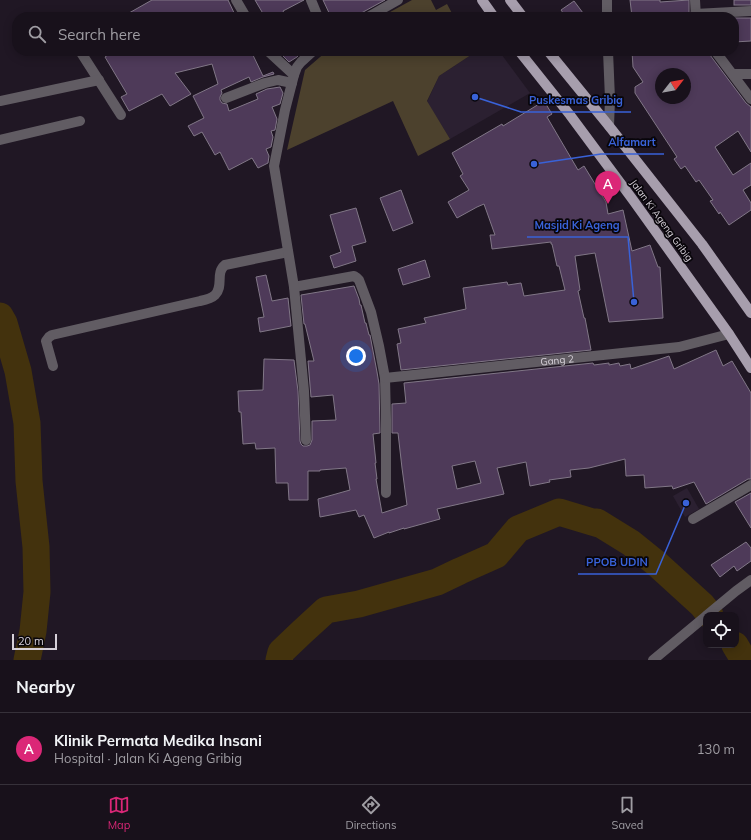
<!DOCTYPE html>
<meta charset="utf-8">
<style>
:root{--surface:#18111b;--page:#251f28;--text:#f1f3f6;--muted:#9f9da3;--line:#36313a;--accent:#db2777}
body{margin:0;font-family:Mulish,sans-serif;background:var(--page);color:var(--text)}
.controls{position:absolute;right:12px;bottom:12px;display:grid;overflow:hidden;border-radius:8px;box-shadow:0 2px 10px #0003}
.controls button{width:36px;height:36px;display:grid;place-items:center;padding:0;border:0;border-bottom:1px solid var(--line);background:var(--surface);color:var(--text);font:20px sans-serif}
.compass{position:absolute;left:655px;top:68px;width:36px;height:36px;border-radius:50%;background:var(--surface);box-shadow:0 2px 10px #0003;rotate:59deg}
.scale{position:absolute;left:12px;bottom:10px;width:45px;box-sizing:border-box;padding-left:4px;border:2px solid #d6d0d9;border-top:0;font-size:11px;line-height:14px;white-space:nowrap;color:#d6d0d9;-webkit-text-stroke:3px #08050a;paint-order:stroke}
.you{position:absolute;left:356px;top:356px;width:14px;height:14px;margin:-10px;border:3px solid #fff;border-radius:50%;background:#1a73e8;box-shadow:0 0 0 6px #1a73e833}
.badge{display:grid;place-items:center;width:26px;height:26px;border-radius:50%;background:var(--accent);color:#fff;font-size:13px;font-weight:700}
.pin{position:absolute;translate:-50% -33px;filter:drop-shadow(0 1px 2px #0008)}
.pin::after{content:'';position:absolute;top:21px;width:14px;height:12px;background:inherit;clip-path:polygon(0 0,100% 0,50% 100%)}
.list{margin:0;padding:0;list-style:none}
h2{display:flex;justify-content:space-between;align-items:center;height:52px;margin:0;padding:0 16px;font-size:17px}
h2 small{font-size:13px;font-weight:400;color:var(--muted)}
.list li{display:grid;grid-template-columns:26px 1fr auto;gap:12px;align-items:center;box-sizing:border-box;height:72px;padding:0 16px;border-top:1px solid var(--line)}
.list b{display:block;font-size:15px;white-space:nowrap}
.list p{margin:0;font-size:13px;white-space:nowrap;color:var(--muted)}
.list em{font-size:13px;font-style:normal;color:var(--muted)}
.icon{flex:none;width:22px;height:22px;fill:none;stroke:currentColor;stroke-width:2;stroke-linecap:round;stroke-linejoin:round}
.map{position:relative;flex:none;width:751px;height:660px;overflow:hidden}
.search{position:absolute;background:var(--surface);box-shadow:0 2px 10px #0003;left:12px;right:12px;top:12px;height:44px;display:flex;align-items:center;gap:10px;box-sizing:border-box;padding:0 14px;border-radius:16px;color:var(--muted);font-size:15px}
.sheet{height:124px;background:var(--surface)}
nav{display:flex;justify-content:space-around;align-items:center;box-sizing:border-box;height:56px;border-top:1px solid var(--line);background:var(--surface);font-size:11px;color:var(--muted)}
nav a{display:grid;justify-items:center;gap:2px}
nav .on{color:var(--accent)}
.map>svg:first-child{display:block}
.built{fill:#2b2031}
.green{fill:#4c412d}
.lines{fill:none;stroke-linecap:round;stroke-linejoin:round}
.river{stroke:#43320d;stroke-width:27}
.building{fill:#4e3a59;stroke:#817787;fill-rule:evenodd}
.minor{stroke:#615c63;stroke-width:10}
.major{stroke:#a79ead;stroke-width:10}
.labels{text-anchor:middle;stroke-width:3.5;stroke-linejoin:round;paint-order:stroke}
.street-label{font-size:10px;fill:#d6d0d9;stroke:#08050a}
.leader{fill:none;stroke:#3962d8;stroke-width:1.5}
.callout-dot{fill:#3962d8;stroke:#08050a;stroke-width:1.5}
.callout-label{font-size:11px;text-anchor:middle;font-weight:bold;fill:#3962d8;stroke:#08050a;stroke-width:3.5;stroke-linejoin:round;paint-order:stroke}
</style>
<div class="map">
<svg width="751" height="660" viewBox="0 0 751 660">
<rect width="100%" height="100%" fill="#201724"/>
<g class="built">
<path d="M 477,51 L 499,51 L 530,93 L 450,139 L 427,102 L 439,76 Z"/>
<path d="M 687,488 L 699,509 L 685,517 L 673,496 Z"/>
</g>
<g class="green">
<path d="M 412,0 L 431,0 L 436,10 L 447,4 L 454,17 L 381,17 Z"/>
<path d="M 327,51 L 477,51 L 439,76 L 427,101 L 450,139 L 418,156 L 393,101 L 287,150 L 305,70 Z"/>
</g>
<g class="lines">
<g class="river">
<path d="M 0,316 L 4,323 L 18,371 L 27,423 L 29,481 L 36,547 L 37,592 L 33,631 L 27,660"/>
<path d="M 735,645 L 744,660"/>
<path d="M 279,660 L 281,652 L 302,632 L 326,610 L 359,604 L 437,582 L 460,571 L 496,555 L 518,529 L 559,512 L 599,524 L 597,522 L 631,543 L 657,564 L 702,605 L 710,615"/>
</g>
</g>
<g class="building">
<path d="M 152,0 L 228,0 L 236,17 L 122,17 Z"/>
<path d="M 255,0 L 304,0 L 283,11 L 286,17 L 265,17 Z"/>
<path d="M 323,0 L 385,0 L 354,17 L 331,17 Z"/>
<path d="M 630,0 L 660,0 L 660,2 L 689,0 L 689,17 L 632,17 Z"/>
<rect x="734" y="0" width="17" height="5"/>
<path d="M 574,1 L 586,17 L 566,17 L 561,10 Z"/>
<path d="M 734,18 L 751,18 L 751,41 L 734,42 Z"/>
<path d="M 114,51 L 251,51 L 263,76 L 273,72 L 274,74 L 263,77 L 251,82 L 249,77 L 221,90 L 222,93 L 220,97 L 220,100 L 222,103 L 227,104 L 229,111 L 258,99 L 256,94 L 267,89 L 280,87 L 283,93 L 280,104 L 272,107 L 277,119 L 275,130 L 271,131 L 273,137 L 271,147 L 266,149 L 269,156 L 268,163 L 258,168 L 252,158 L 229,170 L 220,152 L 215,155 L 202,132 L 194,136 L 188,126 L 204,118 L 193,96 L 218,84 L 212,64 L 175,73 L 191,94 L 170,106 L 162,94 L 129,111 L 121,97 L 127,94 L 105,57 Z"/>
<path d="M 278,51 L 303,51 L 297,57 L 289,62 Z"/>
<path d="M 632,51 L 709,51 L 710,55 L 746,103 L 751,107 L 751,152 L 738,131 L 715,147 L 733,175 L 751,163 L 751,185 L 743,190 L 751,203 L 751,210 L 729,225 L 720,212 L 719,214 L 710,201 L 713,200 L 699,180 L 696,182 L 685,166 L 681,169 L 674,159 L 677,157 L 635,93 L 635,87 L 643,82 L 633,67 ZM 661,74 L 685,74 L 685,98 L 661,98 Z"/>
<path d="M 544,101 L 552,114 L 547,117 L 578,170 L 584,166 L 606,202 L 608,214 L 623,210 L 632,251 L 650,245 L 658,267 L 660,267 L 663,318 L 609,322 L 595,253 L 575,256 L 580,290 L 578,291 L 584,318 L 585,318 L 591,350 L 401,370 L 397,344 L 401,343 L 398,329 L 426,323 L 424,318 L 466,309 L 463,288 L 507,282 L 508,285 L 521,283 L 524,296 L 565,290 L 559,266 L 557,266 L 552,244 L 551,244 L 551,242 L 492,249 L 490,235 L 495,235 L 484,204 L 477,207 L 457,218 L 448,202 L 469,190 L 460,176 L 463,174 L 452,153 L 502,124 L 503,126 Z"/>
<path d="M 401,190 L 413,223 L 393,231 L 380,198 Z"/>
<path d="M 356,208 L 366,242 L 352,246 L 356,261 L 334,268 L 330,256 L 341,252 L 330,215 Z"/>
<path d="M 425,260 L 430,277 L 403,285 L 398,269 Z"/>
<path d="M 266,275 L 272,301 L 288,298 L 291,326 L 260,332 L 258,318 L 264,317 L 256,277 Z"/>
<path d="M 354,286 L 359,299 L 360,305 L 361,305 L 365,323 L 366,323 L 369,335 L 370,335 L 377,372 L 379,384 L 380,433 L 373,434 L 376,463 L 375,463 L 377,479 L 376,479 L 382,513 L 407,505 L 402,468 L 398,433 L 392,433 L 392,404 L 406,403 L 404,383 L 593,363 L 594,365 L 609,363 L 609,365 L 619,363 L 620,366 L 630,364 L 631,369 L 669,356 L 674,369 L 716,350 L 723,366 L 732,361 L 751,393 L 751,479 L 748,479 L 706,504 L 694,482 L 673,489 L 672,486 L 645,488 L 644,475 L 626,476 L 625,459 L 589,468 L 570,470 L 571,477 L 549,480 L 550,482 L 530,486 L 526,462 L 497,468 L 504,494 L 437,509 L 440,519 L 404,529 L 404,528 L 389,533 L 389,532 L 374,538 L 364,515 L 359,517 L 356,510 L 320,517 L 318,499 L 350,490 L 346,468 L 320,470 L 320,471 L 308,471 L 308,500 L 289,500 L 288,483 L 276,483 L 275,448 L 256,449 L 255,443 L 243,444 L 241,412 L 239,412 L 238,391 L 263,390 L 264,359 L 294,360 L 298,391 L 300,441 L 301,444 L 303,446 L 307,446 L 310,445 L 312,440 L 312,421 L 336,420 L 333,395 L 311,397 L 308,361 L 314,361 L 305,324 L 304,324 L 301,295 ZM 475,461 L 481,483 L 457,489 L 452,466 Z"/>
<path d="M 751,493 L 751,528 L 735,502 Z"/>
<path d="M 746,542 L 751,548 L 751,561 L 737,571 L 734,566 L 720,577 L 711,565 Z"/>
</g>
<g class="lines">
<g class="minor">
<path d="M 236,0 L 246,17"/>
<path d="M 311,0 L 318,17"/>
<path d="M 607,0 L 607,17"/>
<path d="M 695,0 L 696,17"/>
<path d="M 695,14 L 751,11"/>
<path d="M 368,17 L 398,0"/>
<path d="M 80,51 L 121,115"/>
<path d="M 268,51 L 294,75"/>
<path d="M 608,51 L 610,99 L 609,126"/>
<path d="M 715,51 L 751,99"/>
<path d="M 733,74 L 751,74"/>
<path d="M 226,98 L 265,83 L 278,80 L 292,83"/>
<path d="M 0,101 L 99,80"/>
<path d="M 0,140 L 80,121"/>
<path d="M 294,287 L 354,276 L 357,278 L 359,280 L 371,312 L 379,346 L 385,378 L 386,419 L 386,493"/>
<path d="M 53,366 L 46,341 L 49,337 L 52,335 L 200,301 C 205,300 212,298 215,295 C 224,286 215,273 225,265 L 288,252"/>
<path id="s1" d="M 385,378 L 679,347 L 729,334"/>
<path d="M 306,440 L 304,391 L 294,287 L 274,166 L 285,110 L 294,75 L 297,67 L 301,62 L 313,51"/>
<path d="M 693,519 L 751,485"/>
<path d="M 707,615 L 736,591 L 751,580"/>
<path d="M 653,660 L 706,616"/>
</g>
<g class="major">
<path d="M 482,0 L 494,17"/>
<path d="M 510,0 L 523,17"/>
<path d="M 519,51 L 570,115 L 633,200 L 729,334 L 751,368"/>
<path d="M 548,51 L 609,126 L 702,244 L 751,313"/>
</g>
</g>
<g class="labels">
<g class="street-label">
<text transform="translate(662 220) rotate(54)" y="4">Jalan Ki Ageng Gribig</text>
<text dy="4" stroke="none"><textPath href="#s1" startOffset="173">Gang 2</textPath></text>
</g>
</g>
<path class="leader" d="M475 97L521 112H631M534 164L601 154H664M634 302L628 237H527M686 503L656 574H578"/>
<g class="callout-dot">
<circle cx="475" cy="97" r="4"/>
<circle cx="534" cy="164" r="4"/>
<circle cx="634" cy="302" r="4"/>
<circle cx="686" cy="503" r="4"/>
</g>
<g class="callout-label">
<text x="576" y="104">Puskesmas Gribig</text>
<text x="632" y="146">Alfamart</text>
<text x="577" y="229">Masjid Ki Ageng</text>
<text x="617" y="566">PPOB UDIN</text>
</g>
</svg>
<div class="controls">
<button><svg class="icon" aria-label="locate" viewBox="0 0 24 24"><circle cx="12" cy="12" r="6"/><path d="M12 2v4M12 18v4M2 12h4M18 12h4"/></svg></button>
</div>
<svg class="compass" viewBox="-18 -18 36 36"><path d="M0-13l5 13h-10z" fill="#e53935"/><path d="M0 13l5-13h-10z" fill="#9f9da3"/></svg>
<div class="scale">20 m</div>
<div class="you"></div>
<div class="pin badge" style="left:608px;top:204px">A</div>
<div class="search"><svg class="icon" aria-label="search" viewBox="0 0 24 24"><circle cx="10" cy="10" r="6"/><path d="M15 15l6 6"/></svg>Search here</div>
</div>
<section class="sheet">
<h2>Nearby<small></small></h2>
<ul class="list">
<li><span class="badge">A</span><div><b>Klinik Permata Medika Insani</b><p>Hospital · Jalan Ki Ageng Gribig</p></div><em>130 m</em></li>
</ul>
</section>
<nav>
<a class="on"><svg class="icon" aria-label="map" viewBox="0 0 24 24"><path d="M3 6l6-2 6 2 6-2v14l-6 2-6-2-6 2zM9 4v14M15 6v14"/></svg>Map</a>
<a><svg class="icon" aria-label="directions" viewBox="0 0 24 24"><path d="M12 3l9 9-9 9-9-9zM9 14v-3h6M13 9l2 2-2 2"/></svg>Directions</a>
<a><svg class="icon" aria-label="saved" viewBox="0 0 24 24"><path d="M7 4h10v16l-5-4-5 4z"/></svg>Saved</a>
</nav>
